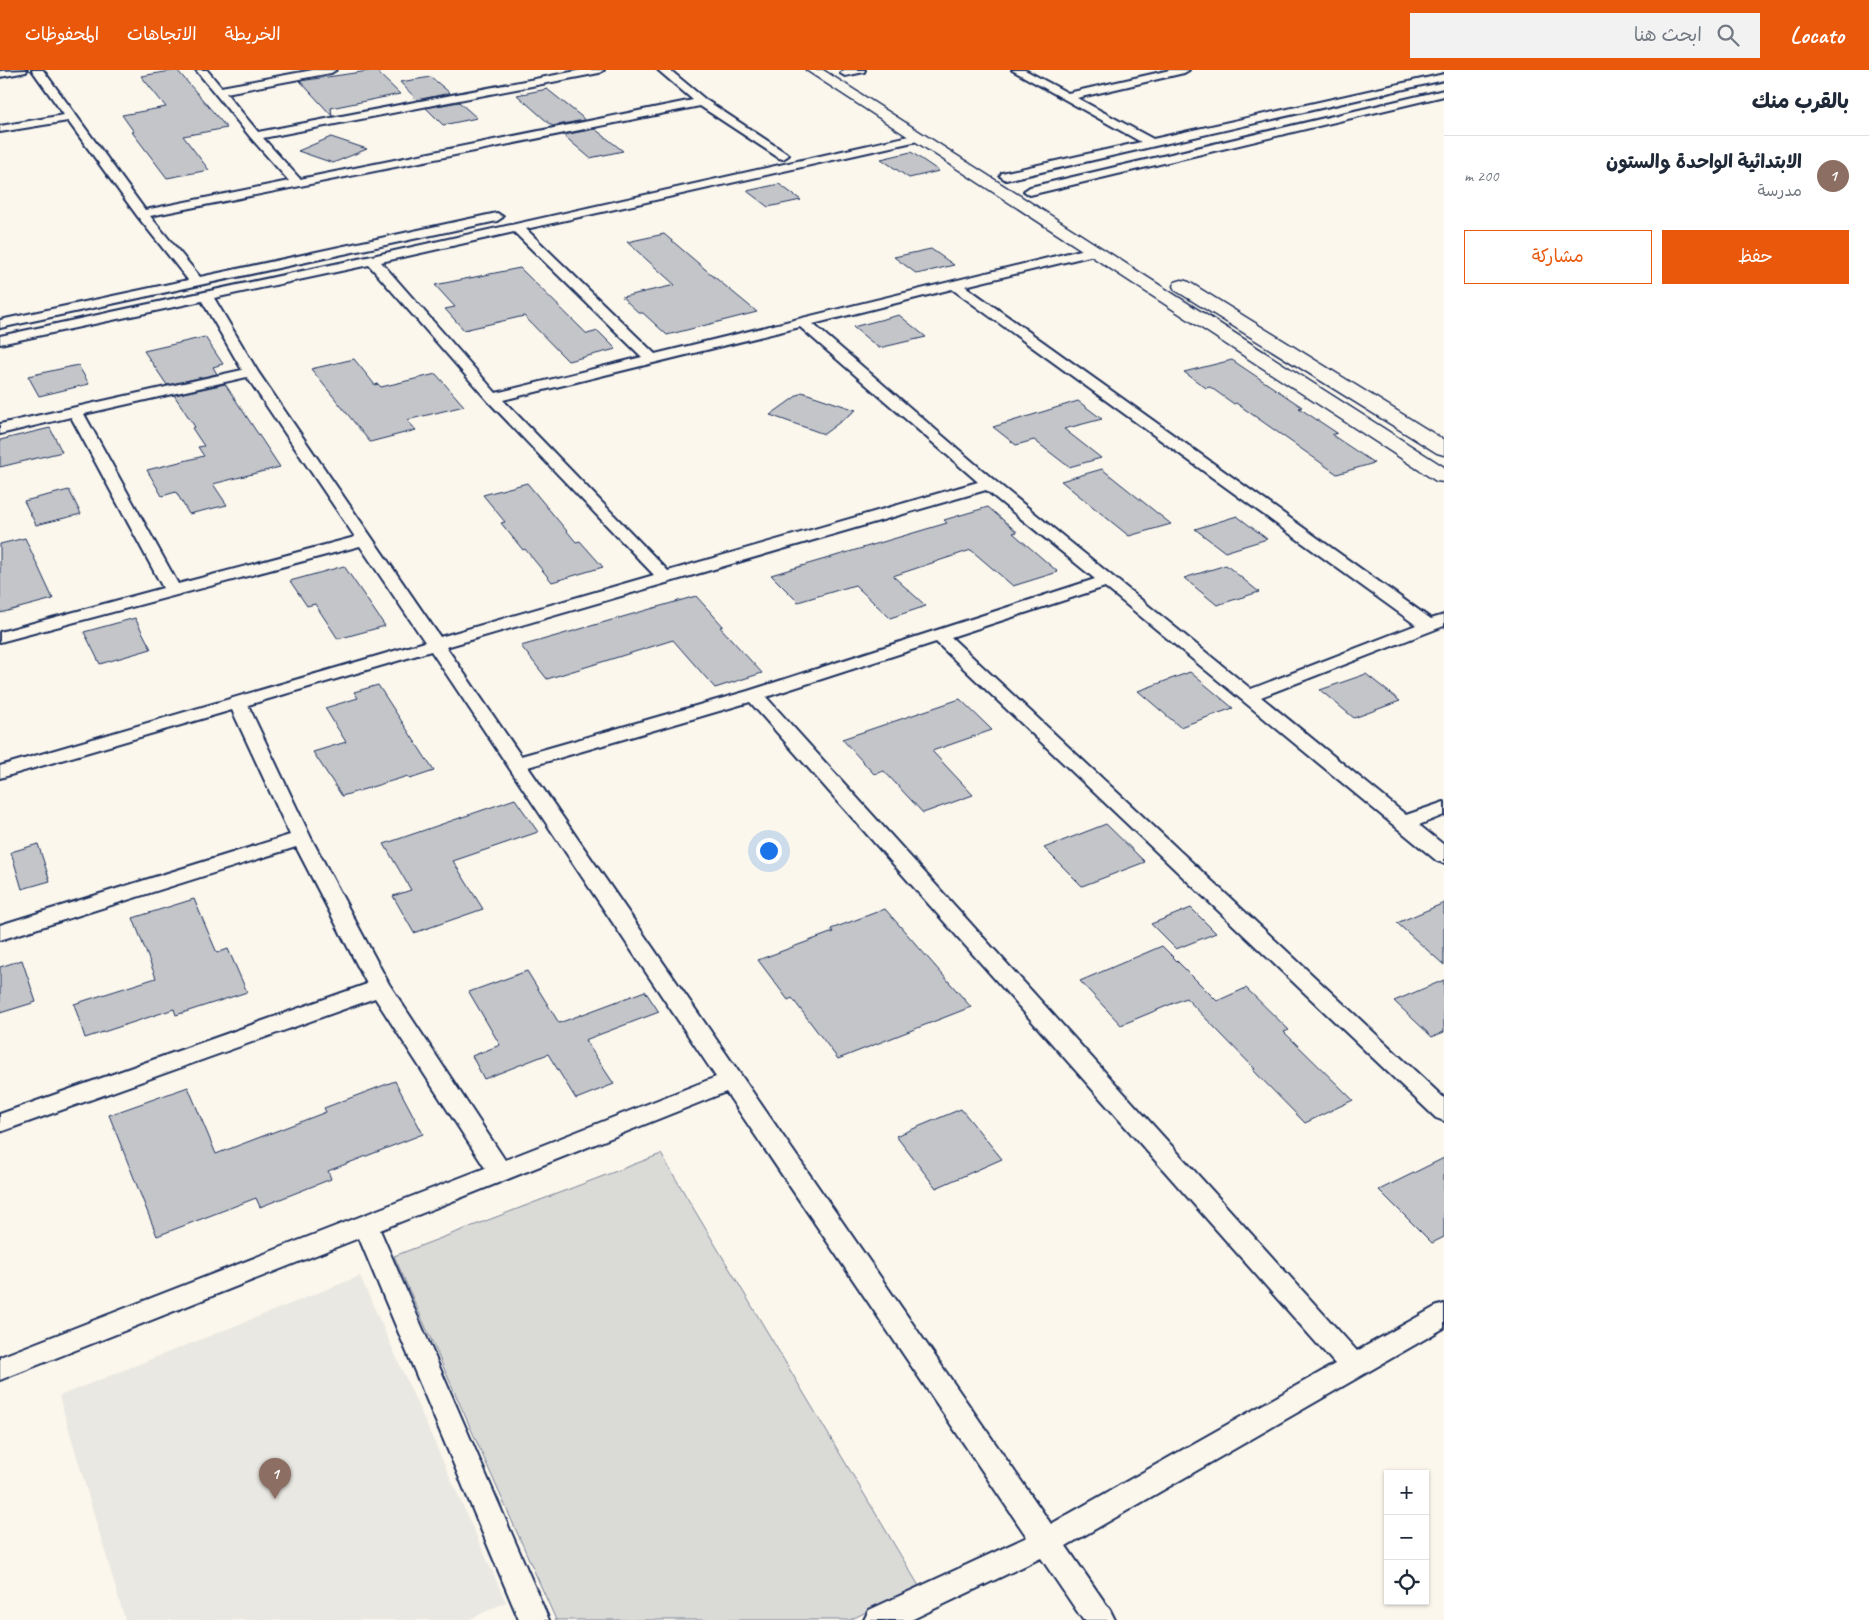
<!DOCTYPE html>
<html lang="ar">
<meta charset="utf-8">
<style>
:root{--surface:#fff;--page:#f2f2f3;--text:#1f2937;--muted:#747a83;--line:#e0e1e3;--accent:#ea580c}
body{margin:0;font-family:Caveat,"Playpen Sans Arabic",sans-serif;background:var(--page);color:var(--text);direction:rtl}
.controls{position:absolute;right:15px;bottom:15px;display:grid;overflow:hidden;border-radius:0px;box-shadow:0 1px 4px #0004}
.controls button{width:45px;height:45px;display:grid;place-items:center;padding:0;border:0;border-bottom:1px solid var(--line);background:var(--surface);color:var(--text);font:25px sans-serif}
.you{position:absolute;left:768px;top:780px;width:18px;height:18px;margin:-12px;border:4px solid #fff;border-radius:50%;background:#1a73e8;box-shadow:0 0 0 8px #1a73e833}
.badge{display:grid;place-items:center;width:32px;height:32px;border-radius:50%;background:var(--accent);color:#fff;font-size:16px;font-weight:700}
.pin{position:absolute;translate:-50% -41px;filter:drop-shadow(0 1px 2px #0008)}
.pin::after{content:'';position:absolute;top:26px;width:18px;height:15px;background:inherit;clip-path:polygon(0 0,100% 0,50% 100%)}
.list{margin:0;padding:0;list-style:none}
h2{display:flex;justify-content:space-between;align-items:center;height:65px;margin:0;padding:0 20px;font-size:21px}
h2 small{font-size:16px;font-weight:400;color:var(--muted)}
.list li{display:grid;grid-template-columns:32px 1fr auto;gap:15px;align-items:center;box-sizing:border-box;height:80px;padding:0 20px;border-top:1px solid var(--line)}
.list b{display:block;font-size:19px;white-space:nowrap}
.list p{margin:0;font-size:16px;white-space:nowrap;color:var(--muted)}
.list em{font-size:16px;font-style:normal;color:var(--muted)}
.actions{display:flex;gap:10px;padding:15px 20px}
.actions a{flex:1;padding:11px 0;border:1px solid var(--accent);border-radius:0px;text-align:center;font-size:18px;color:var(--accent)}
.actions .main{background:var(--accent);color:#fff}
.icon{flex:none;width:28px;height:28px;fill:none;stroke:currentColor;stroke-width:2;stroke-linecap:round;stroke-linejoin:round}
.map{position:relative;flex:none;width:1444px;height:1550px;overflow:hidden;direction:ltr}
header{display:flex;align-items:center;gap:30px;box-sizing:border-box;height:70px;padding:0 25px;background:var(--accent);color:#fff}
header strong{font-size:24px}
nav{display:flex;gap:28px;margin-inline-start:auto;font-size:18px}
.search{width:350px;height:45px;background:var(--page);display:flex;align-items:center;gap:12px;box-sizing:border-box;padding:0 18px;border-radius:0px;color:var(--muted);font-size:19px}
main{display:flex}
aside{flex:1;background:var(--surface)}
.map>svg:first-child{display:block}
.built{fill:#eae8e2}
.green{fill:#dadad7;stroke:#7a849a}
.building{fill:#c3c5c9;stroke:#1b2f5e}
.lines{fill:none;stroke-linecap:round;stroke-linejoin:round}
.street-casing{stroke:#1b2f5e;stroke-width:4}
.secondary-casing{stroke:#1b2f5e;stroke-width:3}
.street{fill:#fbf7ec;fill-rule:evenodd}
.secondary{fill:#fbf7ec;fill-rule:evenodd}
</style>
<header>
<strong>Locato</strong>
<div class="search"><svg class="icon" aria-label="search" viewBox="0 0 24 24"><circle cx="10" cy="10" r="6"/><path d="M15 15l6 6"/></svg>ابحث هنا</div>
<nav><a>الخريطة</a><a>الاتجاهات</a><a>المحفوظات</a></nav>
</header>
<main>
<aside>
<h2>بالقرب منك<small></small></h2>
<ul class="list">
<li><span class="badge" style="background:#8d6e63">1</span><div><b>الابتدائية الواحدة والستون</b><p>مدرسة</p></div><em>200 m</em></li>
</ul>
<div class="actions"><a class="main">حفظ</a><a>مشاركة</a></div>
</aside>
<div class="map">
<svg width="1444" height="1550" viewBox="0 0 1444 1550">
<rect width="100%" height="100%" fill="#fbf7ec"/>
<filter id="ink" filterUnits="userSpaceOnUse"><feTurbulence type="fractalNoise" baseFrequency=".02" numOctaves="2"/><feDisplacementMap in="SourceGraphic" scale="10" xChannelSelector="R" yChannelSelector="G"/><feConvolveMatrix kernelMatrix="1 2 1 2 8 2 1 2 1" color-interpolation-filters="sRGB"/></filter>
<g filter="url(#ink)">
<path class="built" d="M 360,1206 L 506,1532 L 468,1550 L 125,1550 L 59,1326 Z"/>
<path class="green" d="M 661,1084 L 919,1516 L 850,1550 L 556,1550 L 394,1186 Z"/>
<g class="building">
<path d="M 177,0 L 227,58 L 183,66 L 209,100 L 167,108 L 132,62 L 134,62 L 122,45 L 166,37 L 141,6 Z"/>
<path d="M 375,0 L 400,24 L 331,38 L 332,46 L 300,11 Z"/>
<path d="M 431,7 L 450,23 L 417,30 L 400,12 Z"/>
<path d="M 547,19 L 582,47 L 584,50 L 552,56 L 517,25 Z"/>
<path d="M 459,32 L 477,48 L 443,55 L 426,38 Z"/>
<path d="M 595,59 L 623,81 L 590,88 L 563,65 Z"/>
<path d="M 331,67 L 367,79 L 333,93 L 298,81 Z"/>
<path d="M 911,82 L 939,101 L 909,108 L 881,89 Z"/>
<path d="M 779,114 L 801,130 L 768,137 L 747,121 Z"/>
<path d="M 664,164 L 712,205 L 757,242 L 667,265 L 643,243 L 639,243 L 622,227 L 675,215 L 627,172 Z"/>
<path d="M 931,179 L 954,195 L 917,204 L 894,187 Z"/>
<path d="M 520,198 L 587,264 L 598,261 L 616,279 L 568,291 L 524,246 L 464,260 L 445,239 L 455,237 L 435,215 Z"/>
<path d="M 899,245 L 926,267 L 879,278 L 853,257 Z"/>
<path d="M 205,267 L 223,294 L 213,297 L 217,304 L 167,315 L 144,281 Z"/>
<path d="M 354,289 L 375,315 L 378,314 L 381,317 L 436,304 L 464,336 L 407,350 L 416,360 L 370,372 L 311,299 Z"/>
<path d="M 1232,290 L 1302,337 L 1299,338 L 1337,363 L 1332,365 L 1374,393 L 1337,404 L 1236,333 L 1234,334 L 1210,317 L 1206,318 L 1184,302 Z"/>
<path d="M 78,295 L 89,314 L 39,326 L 28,306 Z"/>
<path d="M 225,314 L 280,397 L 213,414 L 227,435 L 189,444 L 176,422 L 162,426 L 147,400 L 204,386 L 198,377 L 204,376 L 192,358 L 195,357 L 174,325 Z"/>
<path d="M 802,322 L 856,340 L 824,364 L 770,345 Z"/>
<path d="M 1078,331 L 1102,349 L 1064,359 L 1101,388 L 1069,397 L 1034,370 L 1016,375 L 993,357 Z"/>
<path d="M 50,358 L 62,382 L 0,397 L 0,370 Z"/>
<path d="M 1102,399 L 1147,435 L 1171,454 L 1129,466 L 1061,411 Z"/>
<path d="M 527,413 L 576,472 L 580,471 L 603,497 L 552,512 L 525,479 L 523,480 L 501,453 L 505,452 L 483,425 Z"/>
<path d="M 69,420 L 81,444 L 36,455 L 24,431 Z"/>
<path d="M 988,437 L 1017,462 L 1013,463 L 1058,502 L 1013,516 L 971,480 L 893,506 L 926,536 L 890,548 L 855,515 L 798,532 L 771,505 L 947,453 L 944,450 Z"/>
<path d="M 1237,446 L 1267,469 L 1225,482 L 1195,459 Z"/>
<path d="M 25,468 L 53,529 L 0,543 L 0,474 Z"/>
<path d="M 1226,495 L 1259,522 L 1217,535 L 1184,508 Z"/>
<path d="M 344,496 L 385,556 L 338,569 L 315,534 L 307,536 L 290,511 Z"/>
<path d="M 696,526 L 723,556 L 720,557 L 762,603 L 715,618 L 673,570 L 547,609 L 521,576 Z"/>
<path d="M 135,548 L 151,579 L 100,594 L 84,562 Z"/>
<path d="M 1190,602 L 1233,638 L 1180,657 L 1138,621 Z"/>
<path d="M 1366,604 L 1400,631 L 1354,648 L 1320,620 Z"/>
<path d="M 378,615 L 434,701 L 410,709 L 408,706 L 342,726 L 313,682 L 346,672 L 325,638 L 358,628 L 354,622 Z"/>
<path d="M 960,629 L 992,660 L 932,681 L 973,725 L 923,743 L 884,701 L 874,704 L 842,669 Z"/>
<path d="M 515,729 L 538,762 L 453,791 L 483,839 L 414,863 L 393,826 L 411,820 L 384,774 Z"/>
<path d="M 1106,754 L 1145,792 L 1082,816 L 1044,778 Z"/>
<path d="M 38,774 L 50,811 L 22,819 L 11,782 Z"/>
<path d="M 194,829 L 217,883 L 228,879 L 247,922 L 176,945 L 174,939 L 85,968 L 74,934 L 156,908 L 133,848 Z"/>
<path d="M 1444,833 L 1444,895 L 1397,853 Z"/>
<path d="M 1191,838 L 1216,863 L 1176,879 L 1151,854 Z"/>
<path d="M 885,839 L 971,937 L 838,989 L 792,928 L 788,930 L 758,890 L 833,862 L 831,859 Z"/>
<path d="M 1162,876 L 1217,931 L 1246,918 L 1289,960 L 1284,962 L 1353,1030 L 1305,1053 L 1253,1000 L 1255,999 L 1186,928 L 1121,955 L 1080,911 Z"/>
<path d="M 22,890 L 36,932 L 0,943 L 0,897 Z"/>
<path d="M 527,901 L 559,953 L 645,921 L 659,942 L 585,970 L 614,1014 L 576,1029 L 548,984 L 484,1009 L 472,986 L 500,975 L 469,922 Z"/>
<path d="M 1444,910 L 1444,962 L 1432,967 L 1394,931 Z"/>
<path d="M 395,1011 L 423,1064 L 328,1101 L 331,1109 L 260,1137 L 256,1128 L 157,1166 L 109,1045 L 188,1017 L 216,1084 L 326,1042 L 324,1038 Z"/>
<path d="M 961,1039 L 1002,1089 L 936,1118 L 896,1066 Z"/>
<path d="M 1444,1088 L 1444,1167 L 1432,1173 L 1379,1120 Z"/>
</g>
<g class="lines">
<defs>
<g id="street">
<path d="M 27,0 L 26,2 L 0,7 L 0,1 Z"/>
<path d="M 32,0 L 43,0 L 145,140 L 289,111 L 251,68 L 196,0 L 207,0 L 221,17 L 313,0 L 336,0 L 331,3 L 226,23 L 258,62 L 582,0 L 604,0 L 599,3 L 263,68 L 300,109 L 693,30 L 658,0 L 670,0 L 706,30 L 789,85 L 783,89 L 779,88 L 700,36 L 150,146 L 200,207 L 497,143 L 503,147 L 497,151 L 0,258 L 0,250 L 188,210 L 138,147 L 68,51 L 0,62 L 0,56 L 64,45 Z"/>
<path d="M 844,0 L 865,0 L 864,2 L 845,6 L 840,3 Z"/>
<path d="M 1012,0 L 1025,0 L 1068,23 L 1170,0 L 1189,0 L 1184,3 L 1077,28 L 1153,69 L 1444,4 L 1444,10 L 1006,110 L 1000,106 L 1002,103 L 1141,72 Z"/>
<path d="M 1444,20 L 1444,26 L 1030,125 L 1024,121 L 1030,117 Z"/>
<path d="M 918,64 L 922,66 L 924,68 L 922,70 L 526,159 L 655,284 L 1093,177 L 1098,178 L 1100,181 L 1098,184 L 965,216 L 1431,549 L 1444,545 L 1444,556 L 1261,627 L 1406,745 L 1444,732 L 1444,745 L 1419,755 L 1444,775 L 1444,793 L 1437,791 L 1105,517 L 951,567 L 1444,1028 L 1444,1051 L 1436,1048 L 936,572 L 766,627 L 1357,1281 L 1435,1237 L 1444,1234 L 1444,1258 L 1066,1476 L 1110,1540 L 1115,1550 L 1083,1550 L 1041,1488 L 911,1550 L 864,1550 L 869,1540 L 1027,1467 L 726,1022 L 380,1160 L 549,1550 L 519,1550 L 359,1168 L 0,1310 L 0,1287 L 485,1098 L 375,928 L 0,1062 L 0,1044 L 367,914 L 296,777 L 0,870 L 0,855 L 290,765 L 232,640 L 0,708 L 0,696 L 425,572 L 360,476 L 0,572 L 0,562 L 163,518 L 71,347 L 0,364 L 0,354 L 242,300 L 202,231 L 0,274 L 0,266 L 372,186 ZM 514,162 L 642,287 L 496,323 L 381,192 ZM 369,195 L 488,331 L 654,505 L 440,567 L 258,302 L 214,228 ZM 952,219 L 1416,555 L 1251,619 L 995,411 L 813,254 ZM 800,257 L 978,412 L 668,501 L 503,330 ZM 247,307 L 355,467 L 178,514 L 84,344 ZM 986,420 L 1095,509 L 748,621 L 521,686 L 446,577 ZM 431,581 L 716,1007 L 505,1090 L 389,914 L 311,768 L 248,635 ZM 750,632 L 1335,1294 L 1051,1454 L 528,697 Z"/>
</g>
<g id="secondary">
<path d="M 806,0 L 823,0 L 1444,397 L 1444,412 L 1436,411 Z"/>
<path d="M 1182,210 L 1189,212 L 1444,370 L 1444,385 L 1437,383 L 1175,220 L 1173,216 L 1175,212 Z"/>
</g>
</defs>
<use href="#street" class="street-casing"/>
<use href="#secondary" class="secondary-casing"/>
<use href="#street" class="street"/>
<use href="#secondary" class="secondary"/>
</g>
</g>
</svg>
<div class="controls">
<button>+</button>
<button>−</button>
<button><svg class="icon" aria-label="locate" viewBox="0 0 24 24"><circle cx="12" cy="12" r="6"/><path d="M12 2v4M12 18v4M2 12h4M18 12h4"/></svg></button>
</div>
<div class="you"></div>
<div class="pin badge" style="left:275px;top:1429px;background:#8d6e63">1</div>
</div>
</main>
